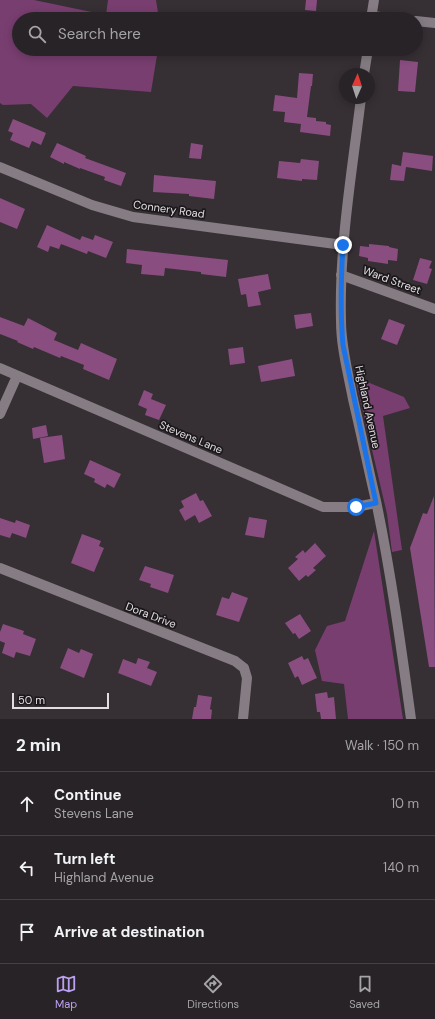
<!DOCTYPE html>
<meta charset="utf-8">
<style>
:root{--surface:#282327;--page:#342f33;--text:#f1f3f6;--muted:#a5a4a7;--line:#444044;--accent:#bca0f2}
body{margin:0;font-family:"DM Sans",sans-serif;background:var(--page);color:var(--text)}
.compass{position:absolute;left:339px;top:68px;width:36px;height:36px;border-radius:50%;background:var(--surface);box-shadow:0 2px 10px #0003;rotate:3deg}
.scale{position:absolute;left:12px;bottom:10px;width:97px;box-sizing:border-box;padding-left:4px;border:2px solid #e2dde1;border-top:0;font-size:11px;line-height:14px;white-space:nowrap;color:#e2dde1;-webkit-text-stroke:3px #1b181b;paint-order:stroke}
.stop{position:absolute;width:12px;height:12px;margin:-9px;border:3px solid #1a73e8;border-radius:50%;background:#fff}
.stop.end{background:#1a73e8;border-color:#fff;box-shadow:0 1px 4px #0008}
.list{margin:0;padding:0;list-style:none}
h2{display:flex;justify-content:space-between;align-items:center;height:52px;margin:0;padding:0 16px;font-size:17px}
h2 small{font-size:13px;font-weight:400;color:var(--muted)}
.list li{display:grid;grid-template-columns:26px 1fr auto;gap:12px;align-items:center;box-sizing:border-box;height:64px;padding:0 16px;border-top:1px solid var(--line)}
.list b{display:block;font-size:15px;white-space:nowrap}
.list p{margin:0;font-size:13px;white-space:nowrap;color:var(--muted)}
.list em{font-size:13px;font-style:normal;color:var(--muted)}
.icon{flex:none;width:22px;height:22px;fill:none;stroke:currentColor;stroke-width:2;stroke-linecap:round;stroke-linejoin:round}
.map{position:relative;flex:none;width:435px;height:719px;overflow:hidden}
.search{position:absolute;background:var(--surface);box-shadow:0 2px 10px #0003;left:12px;right:12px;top:12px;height:44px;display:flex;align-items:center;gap:10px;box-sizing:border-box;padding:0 14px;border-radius:22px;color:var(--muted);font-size:15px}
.sheet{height:244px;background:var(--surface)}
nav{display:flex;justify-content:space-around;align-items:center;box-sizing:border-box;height:56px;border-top:1px solid var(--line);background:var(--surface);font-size:11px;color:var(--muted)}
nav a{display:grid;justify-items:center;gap:2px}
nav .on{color:var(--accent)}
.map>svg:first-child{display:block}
.forest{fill:#783e70}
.building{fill:#894d80}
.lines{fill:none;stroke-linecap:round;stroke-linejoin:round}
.minor{stroke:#857d83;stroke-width:10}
.tertiary{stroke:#857d83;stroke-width:10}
.route{stroke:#1a73e8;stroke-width:5}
.labels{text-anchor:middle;stroke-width:3.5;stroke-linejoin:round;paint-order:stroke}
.street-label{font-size:11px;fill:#e2dde1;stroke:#1b181b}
</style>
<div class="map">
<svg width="435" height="719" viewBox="0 0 435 719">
<rect width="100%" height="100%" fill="#362f34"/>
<g class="forest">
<path d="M 0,0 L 34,0 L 106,15 L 108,0 L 156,0 L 159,19 L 19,19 L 19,49 L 158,49 L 151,92 L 73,86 L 47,118 L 31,104 L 3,105 L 0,103 Z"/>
<path d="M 355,377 L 404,397 L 410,408 L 383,416 L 402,550 L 392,552 L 387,514 Z"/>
<path d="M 374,531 L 403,719 L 348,719 L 344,684 L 322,681 L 315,650 L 327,626 L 345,621 Z"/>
</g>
<g class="building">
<path d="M 306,0 L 317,0 L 316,11 L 305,10 Z"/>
<path d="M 400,60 L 418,62 L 415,92 L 398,91 Z"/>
<path d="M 299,73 L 313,74 L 312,86 L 311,86 L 307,117 L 316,118 L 316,121 L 326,122 L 326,124 L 331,125 L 330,136 L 300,132 L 301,124 L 284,122 L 285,112 L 273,111 L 275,95 L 297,98 Z"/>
<path d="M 13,119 L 46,133 L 41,145 L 32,141 L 29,148 L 10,140 L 13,133 L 8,131 Z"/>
<path d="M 57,143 L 86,156 L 85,158 L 126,173 L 121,186 L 104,180 L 105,177 L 80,168 L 80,169 L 64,162 L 64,164 L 50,157 Z"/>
<path d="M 191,143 L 203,145 L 201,159 L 189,158 Z"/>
<path d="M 403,152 L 433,156 L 432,171 L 406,167 L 404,181 L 390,180 L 392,164 L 401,166 Z"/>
<path d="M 301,159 L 319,161 L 317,180 L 302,179 L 302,181 L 277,178 L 279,161 L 300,163 Z"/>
<path d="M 154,175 L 216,181 L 214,199 L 189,196 L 189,194 L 153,192 Z"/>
<path d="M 0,198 L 25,209 L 17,229 L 0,222 Z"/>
<path d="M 47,225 L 80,240 L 82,236 L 93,240 L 95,235 L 113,242 L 106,258 L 88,251 L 87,254 L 61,244 L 59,249 L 50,246 L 48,252 L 37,247 Z"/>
<path d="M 369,244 L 389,246 L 389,247 L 398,249 L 397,261 L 388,260 L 388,264 L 368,261 L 368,258 L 359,256 L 360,246 L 369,247 Z"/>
<path d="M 127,249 L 228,260 L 226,277 L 201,274 L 201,272 L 165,268 L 164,276 L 141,274 L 142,265 L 126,263 Z"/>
<path d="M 420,258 L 432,261 L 429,268 L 432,269 L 427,284 L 413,280 Z"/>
<path d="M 268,274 L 271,289 L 258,292 L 261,305 L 248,307 L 246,294 L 241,295 L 238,279 Z"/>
<path d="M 311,313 L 313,326 L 296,329 L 294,315 Z"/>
<path d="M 0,317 L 24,326 L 28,318 L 57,333 L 54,340 L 78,350 L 81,343 L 117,359 L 109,380 L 83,369 L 84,365 L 61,356 L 60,358 L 34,347 L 33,349 L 17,342 L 18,341 L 0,334 Z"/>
<path d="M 389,319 L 405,325 L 397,345 L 381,339 Z"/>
<path d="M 243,347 L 245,363 L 230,365 L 228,349 Z"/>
<path d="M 292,359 L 295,376 L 261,382 L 258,366 Z"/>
<path d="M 144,390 L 153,394 L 151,399 L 166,405 L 159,420 L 145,415 L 147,409 L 138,405 Z"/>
<path d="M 46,425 L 48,436 L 33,439 L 32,428 Z"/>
<path d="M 62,435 L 65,459 L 44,463 L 40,438 Z"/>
<path d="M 90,460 L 121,474 L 114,488 L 107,484 L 105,488 L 94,482 L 95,479 L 84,474 Z"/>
<path d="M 196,493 L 200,501 L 203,500 L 212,516 L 199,523 L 195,515 L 185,521 L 179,510 L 184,507 L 181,501 Z"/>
<path d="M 434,496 L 435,667 L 429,667 L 410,548 L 423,513 L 427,514 Z"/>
<path d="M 249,517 L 267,520 L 264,538 L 245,535 Z"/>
<path d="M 0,518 L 15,523 L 16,520 L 30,525 L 26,538 L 12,533 L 10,538 L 0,535 Z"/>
<path d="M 82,534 L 101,541 L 99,546 L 104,548 L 94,572 L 71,563 Z"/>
<path d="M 315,543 L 326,556 L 313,568 L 316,570 L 308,577 L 306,575 L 299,581 L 288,568 L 298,559 L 295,557 L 303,550 L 305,553 Z"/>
<path d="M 145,566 L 174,575 L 168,593 L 150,587 L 151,584 L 139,580 Z"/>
<path d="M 232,592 L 248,598 L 239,622 L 216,615 L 222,597 L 229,599 Z"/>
<path d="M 300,614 L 311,631 L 299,639 L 295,633 L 293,634 L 285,623 Z"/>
<path d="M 3,624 L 24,631 L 23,634 L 36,639 L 30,656 L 16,652 L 14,658 L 2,653 L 5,643 L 0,641 L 0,632 Z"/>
<path d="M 68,648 L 79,653 L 81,649 L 93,654 L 84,678 L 60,668 Z"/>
<path d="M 302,656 L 304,660 L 308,658 L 317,678 L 302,685 L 298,676 L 295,678 L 288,663 Z"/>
<path d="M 138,658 L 150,662 L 147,668 L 157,672 L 151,686 L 118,673 L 123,659 L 136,664 Z"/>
<path d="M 327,692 L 328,698 L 334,697 L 336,719 L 321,719 L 320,712 L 317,712 L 315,694 Z"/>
<path d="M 198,695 L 212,697 L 210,709 L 212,710 L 211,719 L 192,719 L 194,707 L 196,707 Z"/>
</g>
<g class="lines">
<g class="minor">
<path d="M 372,16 L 398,19"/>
<path d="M 416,21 L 435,23"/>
<path d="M 0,167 L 92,205 L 133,217 L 343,245"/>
<path d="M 341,275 L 435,309"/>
<path d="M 0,368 L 323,507 L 356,507 L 376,503"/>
<path d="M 0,414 L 17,376"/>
<path d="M 0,568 L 235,661 L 244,668 L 247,678 L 243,719"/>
</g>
<g class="tertiary">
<path d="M 371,19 L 374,0"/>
<path d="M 364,74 L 368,49"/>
<path d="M 361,98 C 352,172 339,246 341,321 C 341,347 348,373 353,399 C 361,433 368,467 376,501 C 391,573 401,646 411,719"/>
</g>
</g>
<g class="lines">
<path class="route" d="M 343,245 C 341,278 340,312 343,345 L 376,503 L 356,507"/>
</g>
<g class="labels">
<g class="street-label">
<text transform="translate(169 209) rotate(8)" y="4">Connery Road</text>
<text transform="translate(392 280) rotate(20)" y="4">Ward Street</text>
<text transform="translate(368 407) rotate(78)" y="4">Highland Avenue</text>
<text transform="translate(191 437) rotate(23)" y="4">Stevens Lane</text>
<text transform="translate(151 615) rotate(21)" y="4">Dora Drive</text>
</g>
</g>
</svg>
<svg class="compass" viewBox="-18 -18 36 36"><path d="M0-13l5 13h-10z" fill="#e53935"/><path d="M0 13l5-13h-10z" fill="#a5a4a7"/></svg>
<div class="scale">50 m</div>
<div class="stop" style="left:356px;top:507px"></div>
<div class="stop end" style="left:343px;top:245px"></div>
<div class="search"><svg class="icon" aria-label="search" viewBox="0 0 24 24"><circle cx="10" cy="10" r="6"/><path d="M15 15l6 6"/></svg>Search here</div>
</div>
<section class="sheet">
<h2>2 min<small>Walk · 150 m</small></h2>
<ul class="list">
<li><svg class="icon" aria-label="ahead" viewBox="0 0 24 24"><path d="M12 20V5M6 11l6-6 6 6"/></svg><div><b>Continue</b><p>Stevens Lane</p></div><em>10 m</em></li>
<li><svg class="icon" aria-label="left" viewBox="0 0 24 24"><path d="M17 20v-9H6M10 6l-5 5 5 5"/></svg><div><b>Turn left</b><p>Highland Avenue</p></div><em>140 m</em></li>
<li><svg class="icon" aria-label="arrive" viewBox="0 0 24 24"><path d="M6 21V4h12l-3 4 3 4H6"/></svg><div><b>Arrive at destination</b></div></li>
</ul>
</section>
<nav>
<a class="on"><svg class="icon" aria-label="map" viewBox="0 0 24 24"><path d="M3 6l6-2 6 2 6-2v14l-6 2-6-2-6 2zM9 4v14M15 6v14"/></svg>Map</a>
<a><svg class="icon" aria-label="directions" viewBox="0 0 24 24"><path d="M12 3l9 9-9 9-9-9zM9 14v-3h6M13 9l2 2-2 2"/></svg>Directions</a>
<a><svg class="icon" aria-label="saved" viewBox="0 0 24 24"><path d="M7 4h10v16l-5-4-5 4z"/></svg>Saved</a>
</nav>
